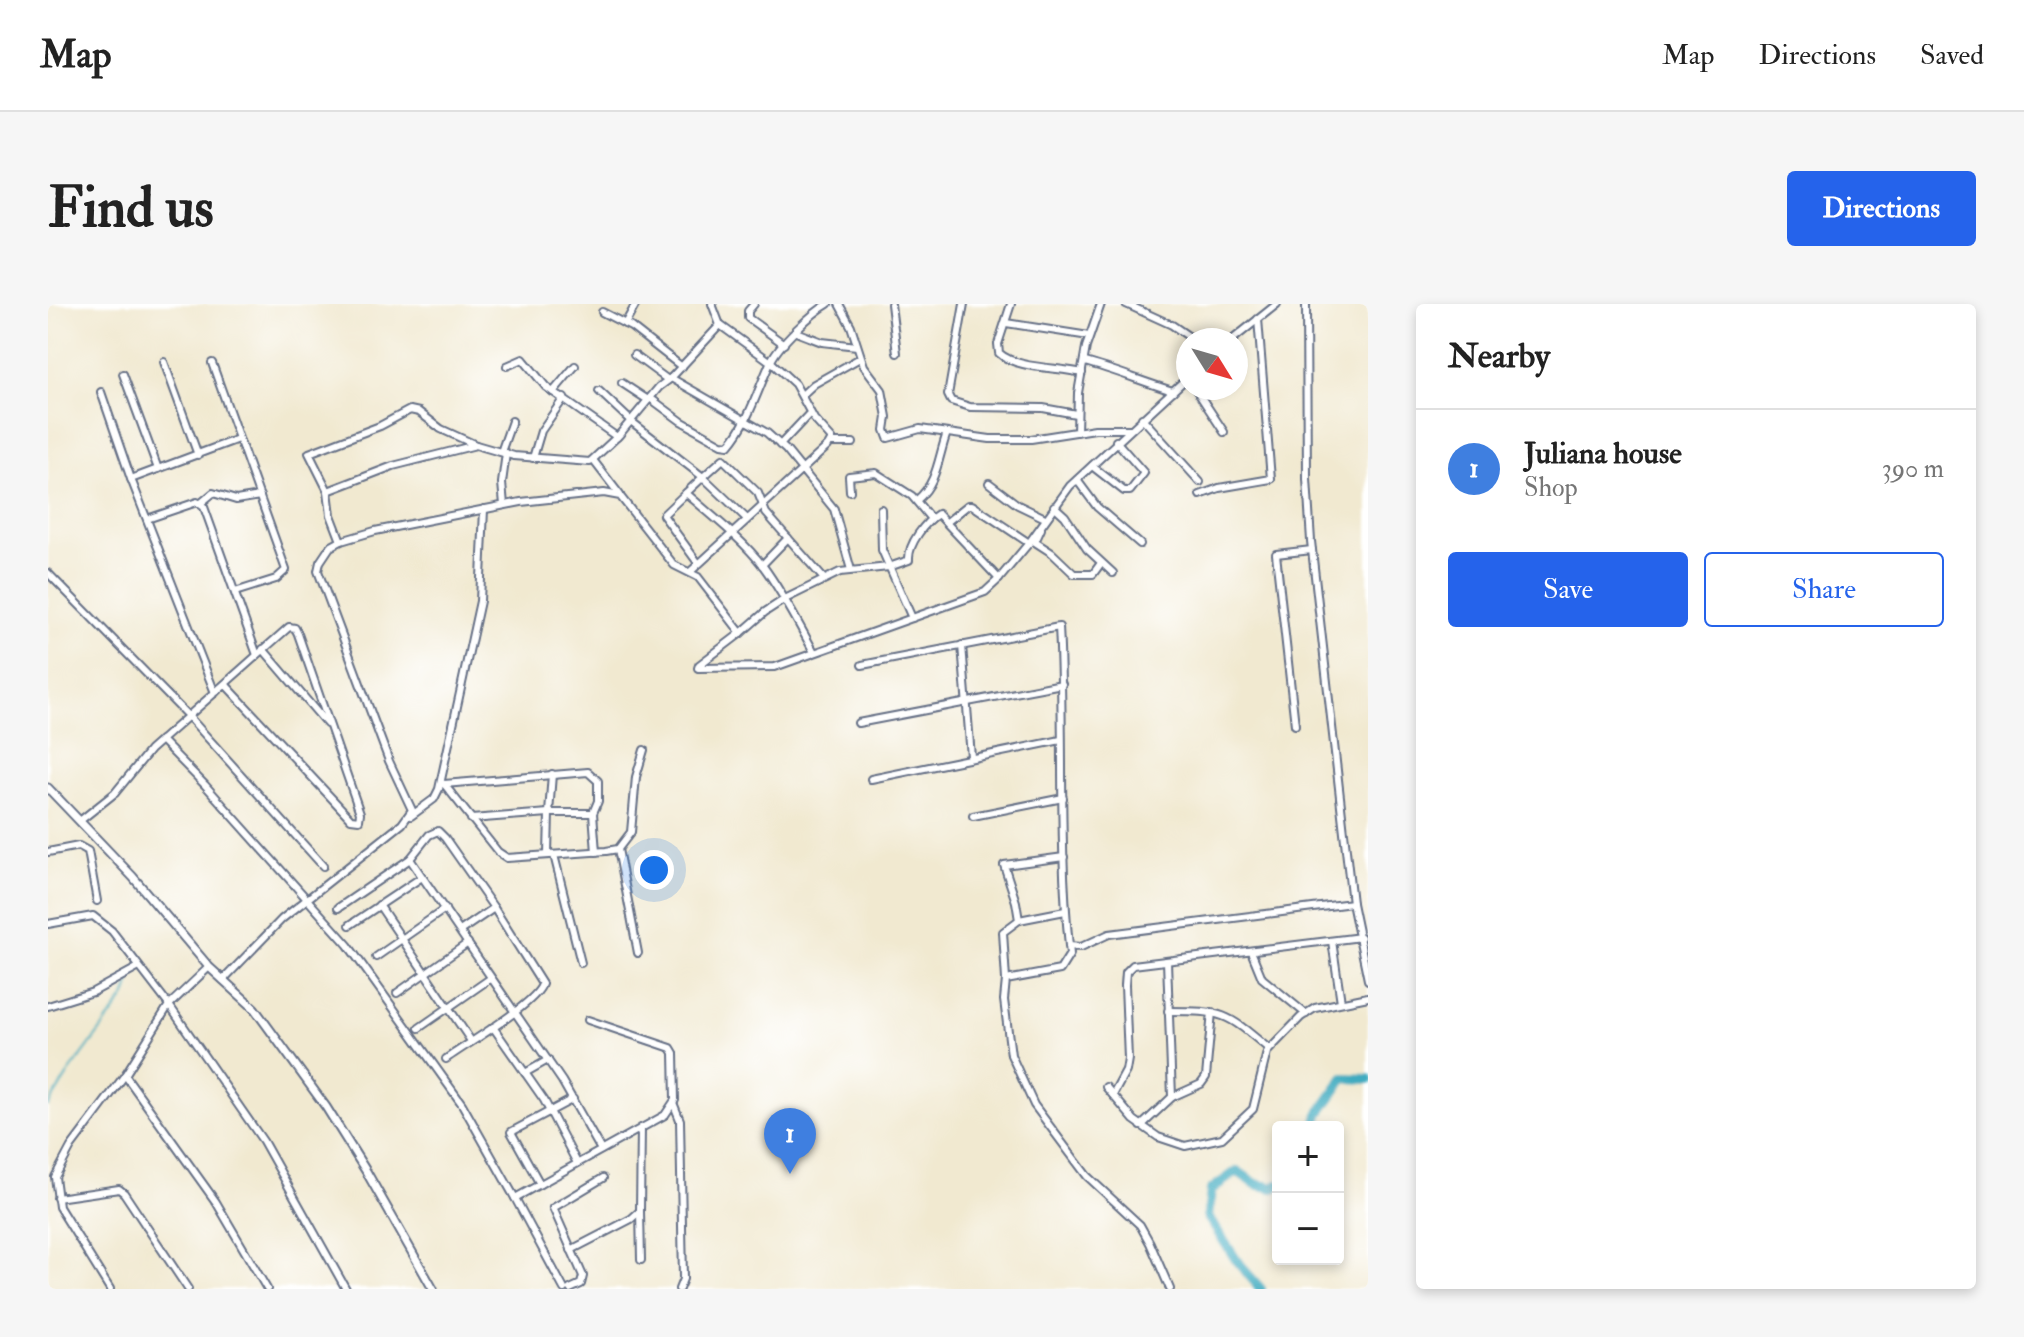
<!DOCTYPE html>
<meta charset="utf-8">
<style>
:root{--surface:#fff;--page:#f6f6f6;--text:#222;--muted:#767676;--line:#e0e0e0;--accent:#2563eb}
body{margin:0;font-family:"IM FELL Double Pica",serif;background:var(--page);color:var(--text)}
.controls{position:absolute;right:24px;bottom:24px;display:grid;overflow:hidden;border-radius:8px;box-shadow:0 4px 12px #0003}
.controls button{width:72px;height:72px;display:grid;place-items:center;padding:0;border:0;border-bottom:2px solid var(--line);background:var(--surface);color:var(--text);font:40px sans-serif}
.compass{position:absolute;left:1128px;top:24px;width:72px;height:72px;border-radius:50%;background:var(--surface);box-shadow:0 4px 12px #0003;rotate:127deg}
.you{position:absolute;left:606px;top:566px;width:28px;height:28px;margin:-20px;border:6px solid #fff;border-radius:50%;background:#1a73e8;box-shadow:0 0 0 12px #1a73e833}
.badge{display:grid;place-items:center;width:52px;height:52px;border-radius:50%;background:var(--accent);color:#fff;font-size:26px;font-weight:700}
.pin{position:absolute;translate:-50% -66px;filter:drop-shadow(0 2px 4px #0008)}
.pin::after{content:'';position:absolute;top:42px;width:28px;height:24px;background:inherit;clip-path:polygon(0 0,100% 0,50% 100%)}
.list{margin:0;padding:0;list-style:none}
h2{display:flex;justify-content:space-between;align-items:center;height:104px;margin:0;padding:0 32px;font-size:34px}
h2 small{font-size:26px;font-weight:400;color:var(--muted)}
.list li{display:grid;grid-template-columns:52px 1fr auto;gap:24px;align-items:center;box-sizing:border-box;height:120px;padding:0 32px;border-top:2px solid var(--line)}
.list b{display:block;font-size:30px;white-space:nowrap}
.list p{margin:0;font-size:26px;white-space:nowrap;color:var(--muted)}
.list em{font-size:26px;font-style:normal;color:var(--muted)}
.actions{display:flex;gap:16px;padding:24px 32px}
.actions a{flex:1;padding:18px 0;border:2px solid var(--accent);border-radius:8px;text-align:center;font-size:28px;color:var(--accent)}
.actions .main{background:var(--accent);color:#fff}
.map{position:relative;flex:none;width:1320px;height:985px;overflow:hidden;border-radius:8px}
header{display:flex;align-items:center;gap:48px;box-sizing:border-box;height:112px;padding:0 40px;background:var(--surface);border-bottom:2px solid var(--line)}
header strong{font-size:38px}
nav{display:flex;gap:44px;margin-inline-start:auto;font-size:28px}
.intro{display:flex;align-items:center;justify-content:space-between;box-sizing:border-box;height:192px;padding:0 48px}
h1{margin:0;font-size:56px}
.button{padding:20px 36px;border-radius:8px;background:var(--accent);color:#fff;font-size:28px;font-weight:700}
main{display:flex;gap:48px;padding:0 48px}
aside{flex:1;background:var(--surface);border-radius:8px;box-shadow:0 4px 12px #0003}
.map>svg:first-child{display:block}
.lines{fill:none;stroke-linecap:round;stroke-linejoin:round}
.stream{stroke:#40abc0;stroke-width:2}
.river{stroke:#40abc0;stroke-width:10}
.minor-casing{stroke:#667086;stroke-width:10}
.tertiary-casing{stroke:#667086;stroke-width:11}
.minor{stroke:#fff;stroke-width:6}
.tertiary{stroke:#fff;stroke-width:7}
</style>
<header>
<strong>Map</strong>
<nav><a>Map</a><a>Directions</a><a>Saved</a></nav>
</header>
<div class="intro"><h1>Find us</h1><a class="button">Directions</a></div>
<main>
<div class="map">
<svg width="1320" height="985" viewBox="0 0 1320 985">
<rect width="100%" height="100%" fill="#fff"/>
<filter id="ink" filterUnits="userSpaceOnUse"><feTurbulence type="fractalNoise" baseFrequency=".0125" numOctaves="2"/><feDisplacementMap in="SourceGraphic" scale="16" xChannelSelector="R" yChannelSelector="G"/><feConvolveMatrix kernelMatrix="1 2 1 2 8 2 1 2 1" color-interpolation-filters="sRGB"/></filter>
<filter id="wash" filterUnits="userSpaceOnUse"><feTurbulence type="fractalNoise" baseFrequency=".006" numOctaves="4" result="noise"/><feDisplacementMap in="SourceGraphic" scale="32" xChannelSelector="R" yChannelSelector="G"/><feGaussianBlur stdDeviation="1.8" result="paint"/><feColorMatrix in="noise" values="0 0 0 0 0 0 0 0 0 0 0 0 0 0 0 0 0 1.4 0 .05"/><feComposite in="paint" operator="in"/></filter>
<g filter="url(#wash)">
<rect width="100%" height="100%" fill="#f1e9d0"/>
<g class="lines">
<path class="stream" d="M 0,802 L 20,770 L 78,692 L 83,676"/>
<g class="river">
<path d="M 1268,823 L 1271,810 L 1296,774 L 1320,775"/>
<path d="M 1213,985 L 1191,960 L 1160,913 L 1163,886 L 1189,867 L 1208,880 L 1226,884 L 1230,881"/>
</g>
</g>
</g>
<g filter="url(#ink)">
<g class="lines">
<defs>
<g id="minor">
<path d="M 706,0 L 700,7 L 700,14 L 736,40"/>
<path d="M 791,0 L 803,22 L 816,62 L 834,86 L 839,113 L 837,126 L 840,134 L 872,125 L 942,135 L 983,135 L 1047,125 L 1082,125"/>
<path d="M 843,0 L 849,49"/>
<path d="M 916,0 L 900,91 L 903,97 L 922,103 L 995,104 L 1028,110"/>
<path d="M 963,0 L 950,40 L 951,49 C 968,65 1011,63 1034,69"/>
<path d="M 1078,0 L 1124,21 L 1146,36"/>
<path d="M 1258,0 L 1259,175 L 1263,237 L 1304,599 L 1320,676"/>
<path d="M 554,8 L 583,23 L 634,63"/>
<path d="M 958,19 L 1041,32"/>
<path d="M 577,20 L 588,0"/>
<path d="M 748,28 L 774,38 L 809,42"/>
<path d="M 1184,36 L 1229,0"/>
<path d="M 586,51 L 620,76"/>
<path d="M 116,58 L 150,151"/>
<path d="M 1037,58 C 1067,66 1095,78 1125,87"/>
<path d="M 164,59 L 238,266 L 228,275 L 187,288"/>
<path d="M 459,62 L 475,55 L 498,83 L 569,133"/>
<path d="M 75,70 L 110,165"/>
<path d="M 623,74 L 719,129 L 738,146 L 786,205 L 803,266"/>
<path d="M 574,79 L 600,96"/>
<path d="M 1147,84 L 1176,128"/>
<path d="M 551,87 L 584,118 L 655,173 L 675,155 L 710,189 L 718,209 L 776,275"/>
<path d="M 53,88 L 83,175 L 167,389"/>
<path d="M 505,88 L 527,62"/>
<path d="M 754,91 L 766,80 L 812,54"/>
<path d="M 602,94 L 633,117 L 674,140 L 681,141 C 701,118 710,85 723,57 C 731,40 764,9 780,0"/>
<path d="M 1094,114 L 1152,178"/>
<path d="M 1029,128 L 1030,89 L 1038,43 L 1053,0"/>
<path d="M 784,139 L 805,139"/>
<path d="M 732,141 L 762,109"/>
<path d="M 453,148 L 464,117"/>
<path d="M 485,154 L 493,127 L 516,94"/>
<path d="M 545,156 L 572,191"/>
<path d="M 1044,162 L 1076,187 L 1082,187 L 1096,169 L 1068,137"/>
<path d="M 83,175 L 190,135"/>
<path d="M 1029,176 L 1049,203 L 1092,240"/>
<path d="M 941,179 L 970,201 L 997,214"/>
<path d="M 280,187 L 345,162 L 428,141"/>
<path d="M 802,187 L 801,172 L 828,169 L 864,192 L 883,215"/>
<path d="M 638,189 L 615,211 L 650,259"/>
<path d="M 1152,191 L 1171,184 L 1223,175 L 1210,15"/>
<path d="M 869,196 C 890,178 890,153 899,129"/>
<path d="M 153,199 L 165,189 L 188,196 L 212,192"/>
<path d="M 456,201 L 454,179 L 458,149"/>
<path d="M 1006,202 L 1017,212 L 1039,245 L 1065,269"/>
<path d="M 833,205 L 834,246 L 864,314"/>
<path d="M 99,215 L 149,198 L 156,203 L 209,351"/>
<path d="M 699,215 L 655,173 L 638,189 C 664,212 693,234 715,262 C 735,289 750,319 766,348"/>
<path d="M 899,218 L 920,201 L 924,201 L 981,239"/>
<path d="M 993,225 L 987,238 L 1004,249 L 1026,270 L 1045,270 L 1053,259"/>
<path d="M 293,237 L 283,211 L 280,187 L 261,149 L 332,122 L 362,106 L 371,108 L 393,125 L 428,141 L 466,152 L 542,158 L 571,131 L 611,83 L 623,74 L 672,21"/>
<path d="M 714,261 L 740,234"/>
<path d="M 642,268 L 780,142 L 784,135 L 766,115 L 747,80 L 723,58 L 672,21 L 664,0"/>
<path d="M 0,269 L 141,413 L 275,562"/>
<path d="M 693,329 L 651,361 L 650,364 L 727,363 L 937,288 L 951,275 L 981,239 L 1022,182 L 1140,73"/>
<path d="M 914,341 L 923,453"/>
<path d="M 215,345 L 279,420"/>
<path d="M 814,361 L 1011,323 C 1017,429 1010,536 1021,642"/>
<path d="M 810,419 L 1014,380"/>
<path d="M 1247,421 L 1228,250 L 1264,246"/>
<path d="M 113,436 L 157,481 L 300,641 L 414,800 L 467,894"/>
<path d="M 504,470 L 501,509 L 545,509"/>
<path d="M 823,475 L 1013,436"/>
<path d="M 396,480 L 450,548 L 459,554 L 558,547 L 570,545 L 583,528 L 588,473 L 596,446"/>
<path d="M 396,480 L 540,468 L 550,477 L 550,497 L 545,509 L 548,548"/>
<path d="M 363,512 L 386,495 L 391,485 L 432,297 L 436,205"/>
<path d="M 925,512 L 1015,494"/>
<path d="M 423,515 L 501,509 L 500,551"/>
<path d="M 33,516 L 67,489 L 102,446 L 241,323 L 247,324 L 250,330 L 312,509 L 311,516 L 303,515 L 177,380"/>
<path d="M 570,545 L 590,649"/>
<path d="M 0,548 L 31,542 L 40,547 L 49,597"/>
<path d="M 506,551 L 533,659"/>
<path d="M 362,555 L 381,531 L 390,527 L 397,534 L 446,604 L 494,680 C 489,699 417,741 398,755"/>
<path d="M 331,601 L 423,737"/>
<path d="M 290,604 L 362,555 L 514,777 L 553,846"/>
<path d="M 971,616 L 1017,607"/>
<path d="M 0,620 L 45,612 L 64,627 L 121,701 L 215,837 L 298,985"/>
<path d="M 302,621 L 374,573"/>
<path d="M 412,627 L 446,604"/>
<path d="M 1284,637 L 1293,698"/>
<path d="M 1203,647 L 1214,674 L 1258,710"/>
<path d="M 328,653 L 397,605"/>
<path d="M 1119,657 L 1124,793"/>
<path d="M 175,676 L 234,615 L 354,520 L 364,506 L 341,457 L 270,267 L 272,258 L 282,243 L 293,237 L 327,227 L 473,198 L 556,189 L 572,192 L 626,261 L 650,273 L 693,329 L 717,308 L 737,295 L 792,268 L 841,263 L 861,256 C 860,240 877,218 890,210 L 951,275"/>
<path d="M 958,676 L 955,628 L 971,616 L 968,598 L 956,561 L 1016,553"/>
<path d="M 349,689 L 420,639"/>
<path d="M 0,702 L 45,688 L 91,663"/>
<path d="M 1120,707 C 1177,707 1178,709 1221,745"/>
<path d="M 445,723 L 496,796 L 529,859"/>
<path d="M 371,724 L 443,674"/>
<path d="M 477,769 L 500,756"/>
<path d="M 77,771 L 168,898 L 219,985"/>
<path d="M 1058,783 L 1086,816 L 1110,833 L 1137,842 L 1174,834 L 1205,805 L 1219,748 L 1253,713 L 1267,704 L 1320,693"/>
<path d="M 1065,791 L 1078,767 L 1080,755 L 1077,681 L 1078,668 L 1085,661 L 1313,633"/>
<path d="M 626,801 L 632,816 L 635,975 L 631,985"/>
<path d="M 1093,822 L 1124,793 L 1153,780 L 1158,773 L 1164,708"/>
<path d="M 492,880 L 463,828 L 525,795"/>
<path d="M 9,894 L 71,885 L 76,889 L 140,985"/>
<path d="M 592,907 L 593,956"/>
<path d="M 523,946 L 583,915 L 592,907 L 593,824"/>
<path d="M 62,985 L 11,903 L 7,873 L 23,843 L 77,771 L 121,701 L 161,663"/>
<path d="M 516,985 L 467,894 L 617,811 L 627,796 L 626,749 L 623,744 L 540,716"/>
<path d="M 522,985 L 533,980 L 535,972 L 505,904 L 555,874"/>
<path d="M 1122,985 L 1102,939 L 1092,921 L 1039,872 L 986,801 L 963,751 L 956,696 L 958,676 L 1012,666 L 1022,650 L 1021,642 L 1033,643 L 1061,630 L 1304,599"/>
</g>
<path id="tertiary" d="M 0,484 L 85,573 L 161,663 L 206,704 L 278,803 L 318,867 L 385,985"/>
</defs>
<use href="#minor" class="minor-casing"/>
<use href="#tertiary" class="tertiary-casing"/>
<use href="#minor" class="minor"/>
<use href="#tertiary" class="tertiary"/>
</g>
</g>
</svg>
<div class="controls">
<button>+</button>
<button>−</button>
</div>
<svg class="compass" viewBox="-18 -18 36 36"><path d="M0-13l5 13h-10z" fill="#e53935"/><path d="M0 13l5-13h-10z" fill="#767676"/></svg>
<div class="you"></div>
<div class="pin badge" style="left:742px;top:870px;background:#3f7fe0">1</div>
</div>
<aside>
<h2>Nearby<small></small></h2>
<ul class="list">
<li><span class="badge" style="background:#3f7fe0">1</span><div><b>Juliana house</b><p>Shop</p></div><em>390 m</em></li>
</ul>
<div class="actions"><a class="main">Save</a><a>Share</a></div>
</aside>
</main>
